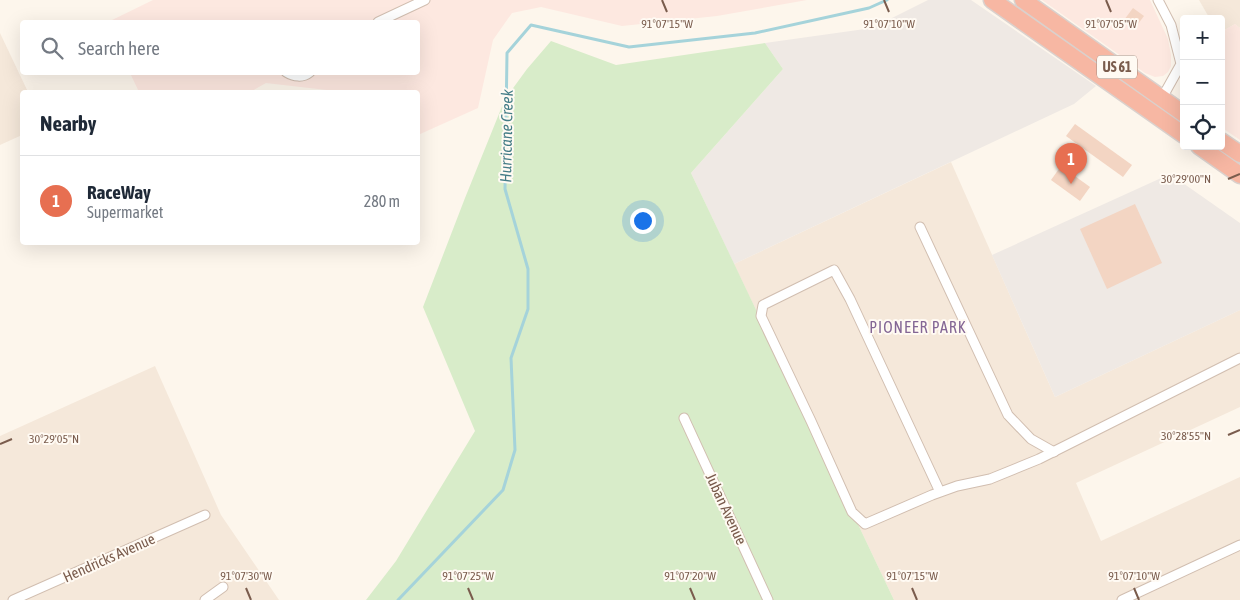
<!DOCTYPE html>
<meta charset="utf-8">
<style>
:root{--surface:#fff;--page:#f6f6f7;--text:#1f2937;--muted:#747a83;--line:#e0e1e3;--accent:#e76f51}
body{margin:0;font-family:"Asap Condensed",sans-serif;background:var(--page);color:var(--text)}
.controls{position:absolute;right:15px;top:15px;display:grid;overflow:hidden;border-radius:5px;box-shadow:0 5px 20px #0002}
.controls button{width:45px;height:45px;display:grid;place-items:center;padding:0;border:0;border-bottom:1px solid var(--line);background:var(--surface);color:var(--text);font:25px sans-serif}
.you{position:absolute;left:642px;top:220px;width:18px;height:18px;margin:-12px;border:4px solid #fff;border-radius:50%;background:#1a73e8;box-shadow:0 0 0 8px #1a73e833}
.badge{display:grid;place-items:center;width:32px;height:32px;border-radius:50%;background:var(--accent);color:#fff;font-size:16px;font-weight:700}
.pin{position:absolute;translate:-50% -41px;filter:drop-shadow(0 1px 2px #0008)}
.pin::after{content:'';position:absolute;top:26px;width:18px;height:15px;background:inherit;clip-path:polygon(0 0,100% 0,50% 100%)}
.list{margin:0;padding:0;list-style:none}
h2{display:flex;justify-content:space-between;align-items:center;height:65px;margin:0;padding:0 20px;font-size:21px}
h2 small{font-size:16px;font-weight:400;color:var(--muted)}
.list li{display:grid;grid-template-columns:32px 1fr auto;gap:15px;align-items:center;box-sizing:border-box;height:90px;padding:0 20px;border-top:1px solid var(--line)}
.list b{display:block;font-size:19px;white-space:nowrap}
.list p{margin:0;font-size:16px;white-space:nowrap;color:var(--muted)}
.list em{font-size:16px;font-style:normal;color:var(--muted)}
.icon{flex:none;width:28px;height:28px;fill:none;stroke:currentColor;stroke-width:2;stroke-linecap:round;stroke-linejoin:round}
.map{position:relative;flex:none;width:1240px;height:600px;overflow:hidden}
.search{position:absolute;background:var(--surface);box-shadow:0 5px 20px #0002;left:20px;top:20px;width:400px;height:55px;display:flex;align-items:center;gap:12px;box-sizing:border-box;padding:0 18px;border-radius:5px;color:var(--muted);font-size:19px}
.panel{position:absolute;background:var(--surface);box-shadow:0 5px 20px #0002;left:20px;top:90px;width:400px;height:155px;border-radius:5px}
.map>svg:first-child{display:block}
.residential{fill:#f5e8da}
.commercial{fill:#fde8e0}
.industrial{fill:#efe9e4}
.green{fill:#d8ecc9}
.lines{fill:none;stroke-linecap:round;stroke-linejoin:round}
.stream{stroke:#a5d3da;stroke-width:3}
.building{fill:#f3d5c3}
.street-casing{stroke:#d1beb0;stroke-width:11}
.highway-casing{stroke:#dad1cd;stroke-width:19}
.street{stroke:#fff;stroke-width:9}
.highway{stroke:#f7b7a3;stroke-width:16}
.ticks{fill:none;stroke:#7a5c4d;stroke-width:2}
.labels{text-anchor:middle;stroke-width:4;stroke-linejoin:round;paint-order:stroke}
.shield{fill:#fffaf3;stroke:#a28b7f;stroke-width:1}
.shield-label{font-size:14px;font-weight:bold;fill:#7a5c4d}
.street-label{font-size:15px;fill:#7a5c4d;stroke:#fffaf3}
.water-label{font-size:16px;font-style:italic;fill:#437c86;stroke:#fffaf3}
.neighbourhood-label{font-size:16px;letter-spacing:1px;fill:#846695;stroke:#fffaf3}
.ticks-label{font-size:12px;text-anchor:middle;fill:#7a5c4d;stroke:#fffaf3;stroke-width:4;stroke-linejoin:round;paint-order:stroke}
</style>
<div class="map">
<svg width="1240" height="600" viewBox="0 0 1240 600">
<rect width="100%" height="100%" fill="#fdf6ec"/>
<g class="residential">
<path d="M 1199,0 L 1240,0 L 1240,28 L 1235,24 L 1221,32 L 1221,19 L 1210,19 Z"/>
<path d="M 0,33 L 28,92 L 22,92 L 22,135 L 0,145 Z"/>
<path d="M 951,162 L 1055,397 L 1240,310 L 1240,407 L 1076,483 L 1101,541 L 1240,477 L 1240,600 L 894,600 L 734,264 Z"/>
<path d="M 155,366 L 221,515 L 279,600 L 0,600 L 0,436 Z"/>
</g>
<g class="commercial">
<path d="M 153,0 L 807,0 L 717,16 L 622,26 L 541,7 L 512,13 L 493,40 L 478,108 L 418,135 L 418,92 L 336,92 L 335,91 L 266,83 L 250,92 L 139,92 L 130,73 L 418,72 L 418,22 L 108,22 Z"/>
<path d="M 1042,0 L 1150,0 L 1168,39 L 1171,55 L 1171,66 L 1168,72 L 1163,76 L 1155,77 L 1145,73 Z"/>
<path d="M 1235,24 L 1240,28 L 1240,140 L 1221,127 L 1221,32 Z"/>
</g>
<g class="industrial">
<path d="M 928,0 L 971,0 L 1096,86 L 1074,104 L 734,264 L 691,173 L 783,69 L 765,43 L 872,28 Z"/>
<path d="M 1170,174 L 1240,223 L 1240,310 L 1055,397 L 992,255 Z"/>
</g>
<path class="green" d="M 551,41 L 616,65 L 765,43 L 783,69 L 691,173 L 894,600 L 366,600 L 396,561 L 475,431 L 423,307 L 465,198 L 505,99 L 527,69 Z"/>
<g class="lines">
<path class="stream" d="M 398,600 L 503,490 L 515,450 L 511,358 L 528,309 L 528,269 L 505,189 L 507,53 L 531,25 L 629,47 L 755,33 L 869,8 L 887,0"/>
</g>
<g class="building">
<path d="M 1133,8 L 1144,16 L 1135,28 L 1124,20 Z"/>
<path d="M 1075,124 L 1132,165 L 1123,177 L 1066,136 Z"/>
<path d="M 1061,166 L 1090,187 L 1080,201 L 1051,180 Z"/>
<path d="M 1135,204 L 1162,263 L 1107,289 L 1080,229 Z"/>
</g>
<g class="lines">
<defs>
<g id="street">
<path d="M 1158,0 L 1171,25 L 1181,64 L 1162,98"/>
<path d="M 378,22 L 425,0"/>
<path d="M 286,72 C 294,77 303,78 310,72"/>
<path d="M 920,227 L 1008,415 L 1031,439 L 1054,452"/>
<path d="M 684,418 L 768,600"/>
<path d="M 940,492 L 850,299 L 834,270 L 763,305 L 761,316 L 811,421 L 852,512 L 865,524 L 932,495 L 957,486 L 990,479 L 1039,459 L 1240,358"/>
<path d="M 13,600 L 205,515"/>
<path d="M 205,600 L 223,587"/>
<path d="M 1122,600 L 1240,545"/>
</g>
<g id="highway">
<path d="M 992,0 L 1184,135"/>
<path d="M 1023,0 L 1184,114"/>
<path d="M 1221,141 L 1240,154"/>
<path d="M 1199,146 L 1240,175"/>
</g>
</defs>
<use href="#street" class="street-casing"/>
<use href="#highway" class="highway-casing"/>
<use href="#street" class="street"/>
<use href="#highway" class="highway"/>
</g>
<path class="ticks" d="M 662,0 L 667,12M 884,0 L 889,12M 1106,0 L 1111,12M 1228,179 L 1240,174M 1228,435 L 1240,430M 0,444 L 12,439M 246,588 L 251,600M 468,588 L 473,600M 690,588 L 695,600M 912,588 L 917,600M 1134,588 L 1139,600"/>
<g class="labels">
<rect class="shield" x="1097" y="55.5" width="40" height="23" rx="4"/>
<g class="shield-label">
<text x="1117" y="72">US 61</text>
</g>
<g class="street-label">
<text transform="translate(726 509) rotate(65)" y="5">Juban Avenue</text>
<text transform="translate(109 558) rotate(-24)" y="5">Hendricks Avenue</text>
</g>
<g class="water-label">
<text transform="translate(506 136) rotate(-89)" y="6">Hurricane Creek</text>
</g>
<g class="neighbourhood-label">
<text x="918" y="333">PIONEER PARK</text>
</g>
</g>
<g class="ticks-label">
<text x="667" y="28">91°07'15"W</text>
<text x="889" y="28">91°07'10"W</text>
<text x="1111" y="28">91°07'05"W</text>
<text x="1186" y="183">30°29'00"N</text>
<text x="1186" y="440">30°28'55"N</text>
<text x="54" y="443">30°29'05"N</text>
<text x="246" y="580">91°07'30"W</text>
<text x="468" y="580">91°07'25"W</text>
<text x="690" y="580">91°07'20"W</text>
<text x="912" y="580">91°07'15"W</text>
<text x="1134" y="580">91°07'10"W</text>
</g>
</svg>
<div class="controls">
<button>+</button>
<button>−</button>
<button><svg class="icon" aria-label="locate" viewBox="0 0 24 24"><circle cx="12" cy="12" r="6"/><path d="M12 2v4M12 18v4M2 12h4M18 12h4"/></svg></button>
</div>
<div class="you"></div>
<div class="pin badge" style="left:1071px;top:184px">1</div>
<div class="search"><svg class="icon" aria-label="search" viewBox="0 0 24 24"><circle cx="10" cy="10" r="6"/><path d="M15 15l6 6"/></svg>Search here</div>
<section class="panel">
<h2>Nearby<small></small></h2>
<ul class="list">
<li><span class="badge">1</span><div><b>RaceWay</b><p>Supermarket</p></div><em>280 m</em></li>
</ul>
</section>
</div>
